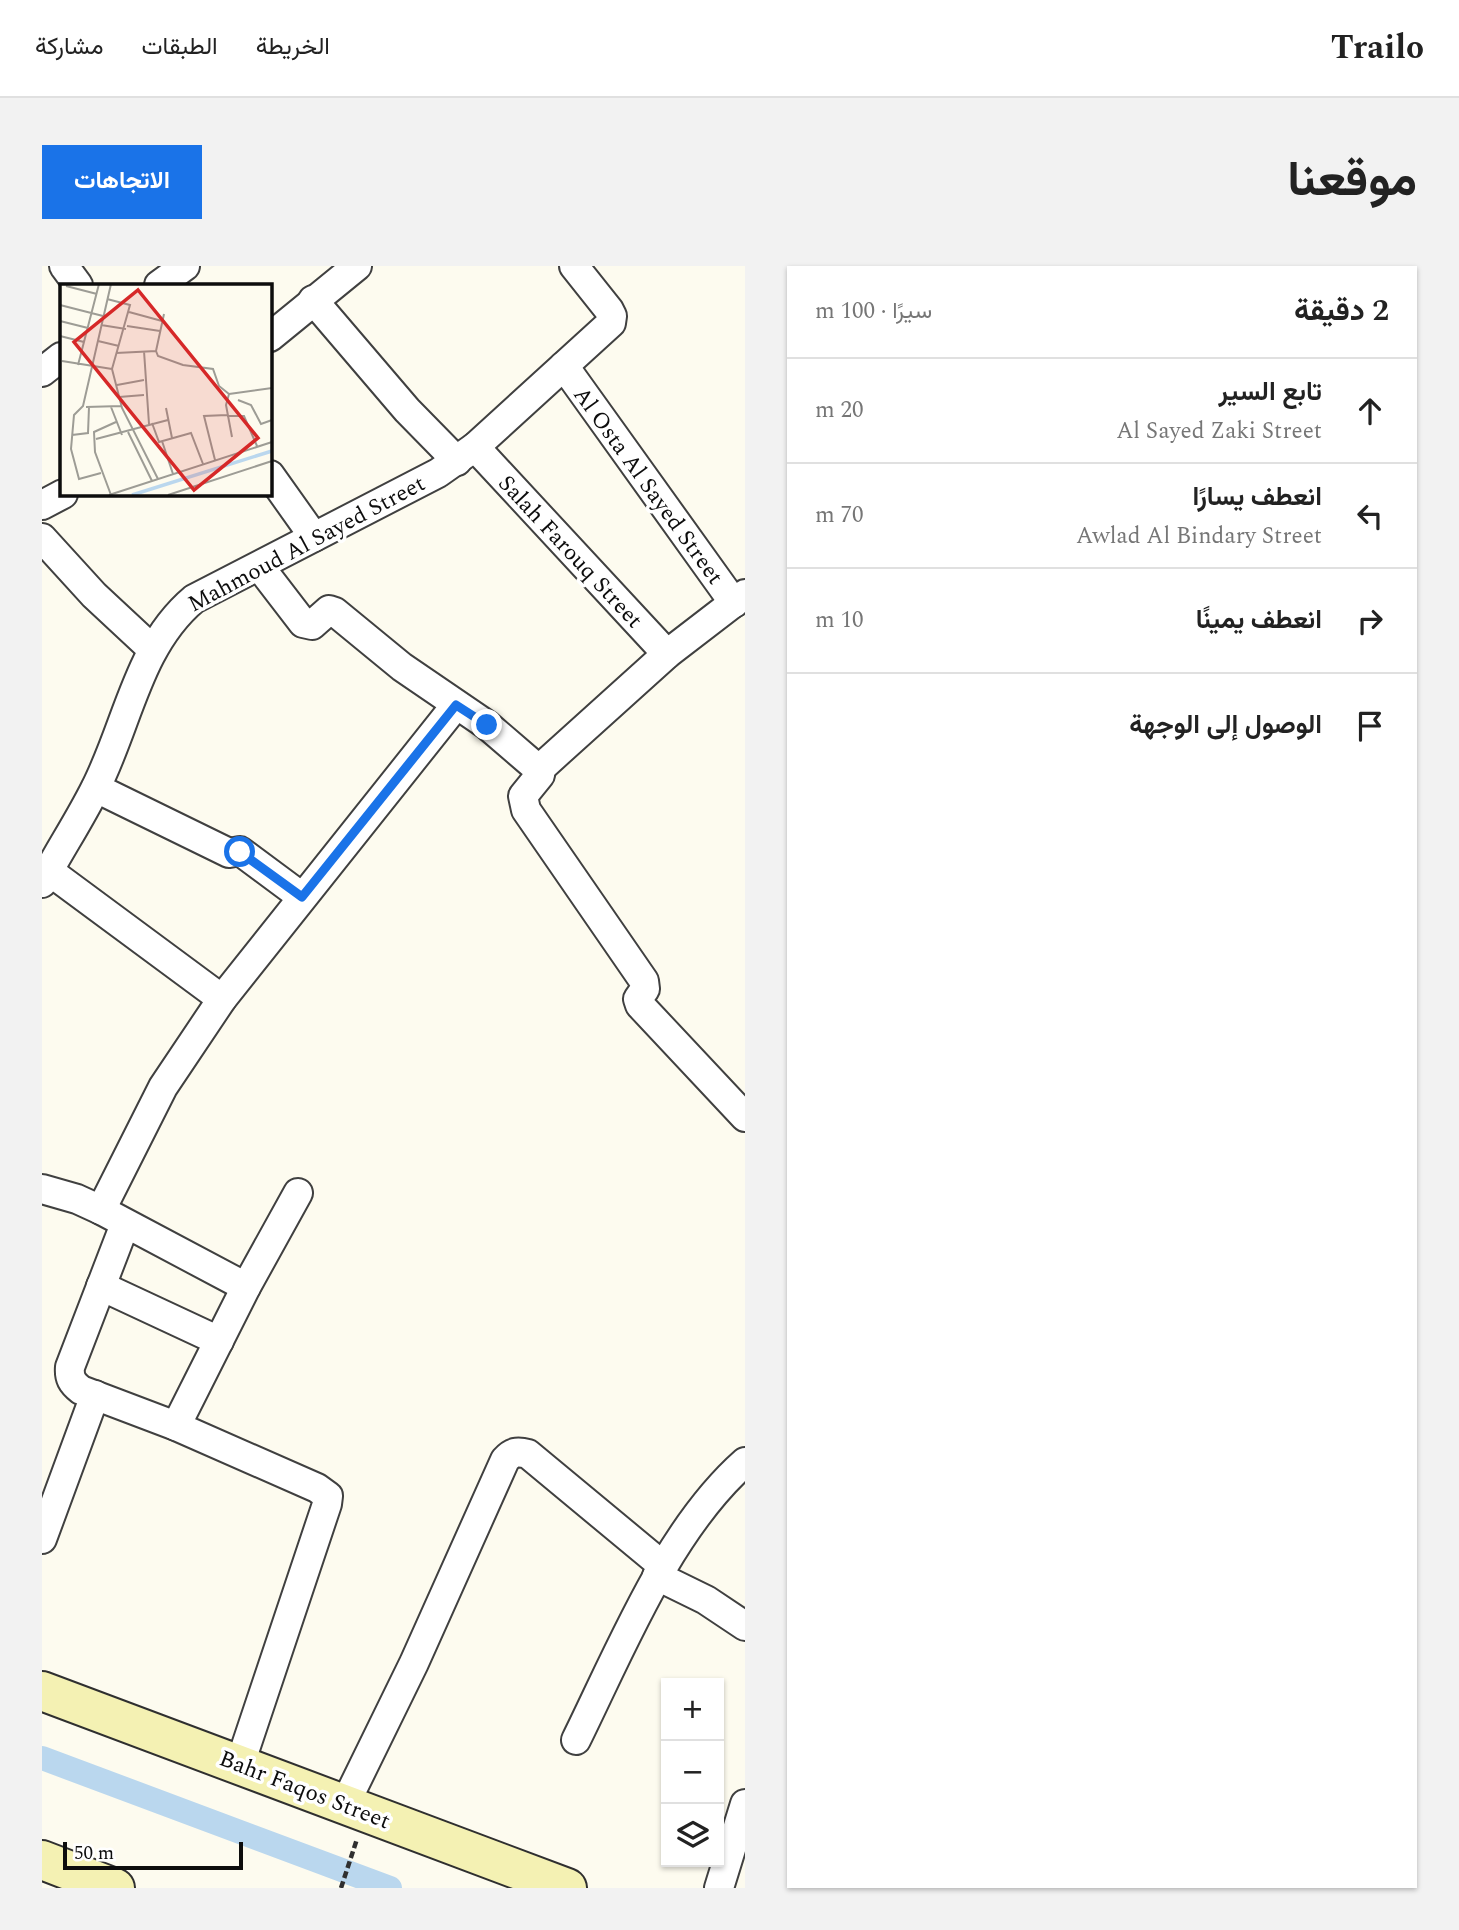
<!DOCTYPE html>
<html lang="ar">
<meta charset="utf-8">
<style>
:root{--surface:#fff;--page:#f2f2f2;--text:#222;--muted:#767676;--line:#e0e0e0;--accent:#1a73e8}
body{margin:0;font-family:Spectral,Vazirmatn,serif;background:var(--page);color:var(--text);direction:rtl}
.controls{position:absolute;right:21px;bottom:21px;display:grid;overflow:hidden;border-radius:0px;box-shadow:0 2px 5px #0004}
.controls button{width:63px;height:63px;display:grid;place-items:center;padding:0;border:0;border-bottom:2px solid var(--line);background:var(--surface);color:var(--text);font:35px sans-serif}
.scale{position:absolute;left:21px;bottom:18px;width:180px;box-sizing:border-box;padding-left:7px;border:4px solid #0d0d0d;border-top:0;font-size:19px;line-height:24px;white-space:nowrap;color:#0d0d0d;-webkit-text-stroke:5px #fff;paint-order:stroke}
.stop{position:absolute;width:21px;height:21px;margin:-16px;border:5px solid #1a73e8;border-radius:50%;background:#fff}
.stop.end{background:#1a73e8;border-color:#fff;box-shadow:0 2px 7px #0008}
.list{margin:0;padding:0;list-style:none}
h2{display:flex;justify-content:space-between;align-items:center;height:91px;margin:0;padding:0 28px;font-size:30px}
h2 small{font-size:23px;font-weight:400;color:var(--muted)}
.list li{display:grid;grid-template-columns:46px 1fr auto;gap:21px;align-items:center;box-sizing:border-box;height:105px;padding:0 28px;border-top:2px solid var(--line)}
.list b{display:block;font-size:26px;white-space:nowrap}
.list p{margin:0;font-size:23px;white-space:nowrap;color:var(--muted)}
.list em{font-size:23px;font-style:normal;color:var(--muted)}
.icon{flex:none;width:38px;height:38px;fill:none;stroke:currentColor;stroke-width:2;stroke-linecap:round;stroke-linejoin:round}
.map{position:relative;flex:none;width:703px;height:1622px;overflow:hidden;direction:ltr;border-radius:0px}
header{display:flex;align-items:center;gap:42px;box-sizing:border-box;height:98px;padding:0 35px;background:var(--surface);border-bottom:2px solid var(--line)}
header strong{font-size:33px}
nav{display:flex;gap:38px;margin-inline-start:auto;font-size:24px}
.intro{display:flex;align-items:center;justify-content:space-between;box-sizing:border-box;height:168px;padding:0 42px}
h1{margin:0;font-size:49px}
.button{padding:18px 32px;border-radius:0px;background:var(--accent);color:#fff;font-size:24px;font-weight:700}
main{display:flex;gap:42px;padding:0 42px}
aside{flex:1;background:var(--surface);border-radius:0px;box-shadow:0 2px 5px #0004}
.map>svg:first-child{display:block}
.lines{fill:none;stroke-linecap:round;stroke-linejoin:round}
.canal{stroke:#bad7ee;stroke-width:24}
.street-casing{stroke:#404040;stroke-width:32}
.secondary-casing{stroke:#2f2f2f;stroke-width:42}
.path{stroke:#2f2f2f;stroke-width:4.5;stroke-dasharray:7 3.5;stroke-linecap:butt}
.street{stroke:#fff;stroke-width:28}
.secondary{stroke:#f4f1b3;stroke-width:38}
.route{stroke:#1a73e8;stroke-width:9}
.labels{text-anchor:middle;stroke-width:7;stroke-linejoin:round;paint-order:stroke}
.street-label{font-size:23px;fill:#0d0d0d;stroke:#fff}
.inset-river{fill:none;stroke:#bad7ee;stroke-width:3.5}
.inset-road{fill:none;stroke:#9d9c95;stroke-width:2}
.view{fill:#d62828;fill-opacity:0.15;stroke:#d62828;stroke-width:3.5}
.inset-edge{fill:none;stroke:#0d0d0d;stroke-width:3.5}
</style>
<header>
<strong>Trailo</strong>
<nav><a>الخريطة</a><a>الطبقات</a><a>مشاركة</a></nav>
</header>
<div class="intro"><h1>موقعنا</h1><a class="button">الاتجاهات</a></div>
<main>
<aside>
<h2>2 دقيقة<small>سيرًا · 100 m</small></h2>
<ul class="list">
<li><svg class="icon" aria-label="ahead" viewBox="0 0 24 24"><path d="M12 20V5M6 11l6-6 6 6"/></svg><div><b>تابع السير</b><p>Al Sayed Zaki Street</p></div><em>20 m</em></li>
<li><svg class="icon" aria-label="left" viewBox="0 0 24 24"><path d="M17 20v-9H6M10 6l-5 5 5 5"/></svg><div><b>انعطف يسارًا</b><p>Awlad Al Bindary Street</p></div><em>70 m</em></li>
<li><svg class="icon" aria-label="right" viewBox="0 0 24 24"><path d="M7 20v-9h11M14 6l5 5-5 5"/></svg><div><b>انعطف يمينًا</b></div><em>10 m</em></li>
<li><svg class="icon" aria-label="arrive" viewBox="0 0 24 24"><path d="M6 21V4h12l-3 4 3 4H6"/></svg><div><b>الوصول إلى الوجهة</b></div></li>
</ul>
</aside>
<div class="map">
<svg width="703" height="1622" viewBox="0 0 703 1622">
<rect width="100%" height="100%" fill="#fdfbef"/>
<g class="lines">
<path class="canal" d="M 0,1492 L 348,1622"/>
<defs>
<g id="street">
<path d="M 22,0 L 36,19"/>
<path d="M 117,19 L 143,0"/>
<path d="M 271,34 L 365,144 L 415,195"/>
<path d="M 228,71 L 315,0"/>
<path d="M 522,100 L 692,337"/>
<path d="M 0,106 L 19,91"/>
<path d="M 433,181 L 625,388"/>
<path d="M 228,209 L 272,271"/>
<path d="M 0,239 L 21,228"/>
<path d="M 0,272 L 52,329 L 110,383"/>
<path d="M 218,301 L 261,357 L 270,359 L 287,344 L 293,346 L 360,401 L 445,459 L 495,502 L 502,499 L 625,388 L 703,328"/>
<path d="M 499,501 L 498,509 L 481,530 L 484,544 L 602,715 L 603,723 L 596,733 L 598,739 L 703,851"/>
<path d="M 54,522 L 187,587 L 198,585 L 260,631"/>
<path d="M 7,605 L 180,733"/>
<path d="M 0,617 C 17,585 37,555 53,523 C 86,459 95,381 152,333 L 396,207 L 433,181 L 569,57 L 570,50 L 567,44 L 532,0"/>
<path d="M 0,923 L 35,933 L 59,944 L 204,1021"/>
<path d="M 59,944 L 121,821 L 180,733 L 414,439"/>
<path d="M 83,958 L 28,1101 C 27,1112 30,1117 39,1124 L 134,1160 L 275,1222 L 286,1230 L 285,1238 L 198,1498"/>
<path d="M 59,1020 L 177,1075"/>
<path d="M 134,1160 L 204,1021 L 256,927"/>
<path d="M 0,1273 L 53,1129"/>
<path d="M 615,1310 L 664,1334 L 703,1360"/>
<path d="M 534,1474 C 579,1383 626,1264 703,1196"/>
<path d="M 303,1538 L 372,1397 L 463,1194 C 470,1186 475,1185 486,1188 L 621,1300"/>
<path d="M 677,1622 L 703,1538"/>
</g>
<g id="secondary">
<path d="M 0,1425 L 525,1622"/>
<path d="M 0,1594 L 73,1622"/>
</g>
</defs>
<use href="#street" class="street-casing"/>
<use href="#secondary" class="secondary-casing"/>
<path class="path" d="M 299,1622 L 315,1573"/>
<use href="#street" class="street"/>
<use href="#secondary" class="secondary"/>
</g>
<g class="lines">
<path class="route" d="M 198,586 L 260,631 L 414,439 L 445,459"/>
</g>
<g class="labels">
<g class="street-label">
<text transform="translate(607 219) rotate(54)" y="8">Al Osta Al Sayed Street</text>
<text transform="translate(264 277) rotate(-28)" y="8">Mahmoud Al Sayed Street</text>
<text transform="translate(529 285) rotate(47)" y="8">Salah Farouq Street</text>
<text transform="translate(263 1523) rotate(21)" y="8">Bahr Faqos Street</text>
</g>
</g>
<g transform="translate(18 18)">
<rect width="212" height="212" fill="#fdfbef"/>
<path class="inset-river" d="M 72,211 L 212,167"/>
<path class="inset-road" d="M 6,2 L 37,10M 47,15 L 70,21 L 52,85 L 62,124 L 98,195M 0,21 L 43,32M 69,28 L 102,37M 0,37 L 28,44M 41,41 L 66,45M 67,42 L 100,47M 0,52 L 24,58M 38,57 L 59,62M 84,67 L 89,140M 96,67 L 98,72 L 123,81 L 153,85 L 159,102 L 169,110M 56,69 L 96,67 L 104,30M 2,77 L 52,85M 18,81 L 39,0M 57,101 L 84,96M 169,110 L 166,121 L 172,153M 169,110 L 212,104M 59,113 L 84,111M 178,116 L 191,121 L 201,140 L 212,136M 26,123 L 61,122M 51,123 L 62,151M 106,124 L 112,154M 167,132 L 184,132 L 197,162M 92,139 L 99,158 L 131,149 L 143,180M 68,148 L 92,197M 12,151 L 28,149 L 29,123M 36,155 L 108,136M 102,157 L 113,190M 155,176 L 144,132 L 167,131M 41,189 L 19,195 L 11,165 L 14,131 L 23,122 L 51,0M 49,211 L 212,158M 51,211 L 35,168 L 34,148 L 56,138M 108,211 L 212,177"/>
<path class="view" d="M 78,6 L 198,154 L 134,206 L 14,58 Z"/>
<rect width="212" height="212" class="inset-edge"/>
</g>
</svg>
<div class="controls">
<button>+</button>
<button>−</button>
<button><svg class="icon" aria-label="layers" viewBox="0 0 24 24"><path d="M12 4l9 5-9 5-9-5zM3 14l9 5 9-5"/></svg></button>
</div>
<div class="scale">50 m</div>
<div class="stop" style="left:198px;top:586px"></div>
<div class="stop end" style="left:445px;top:459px"></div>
</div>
</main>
